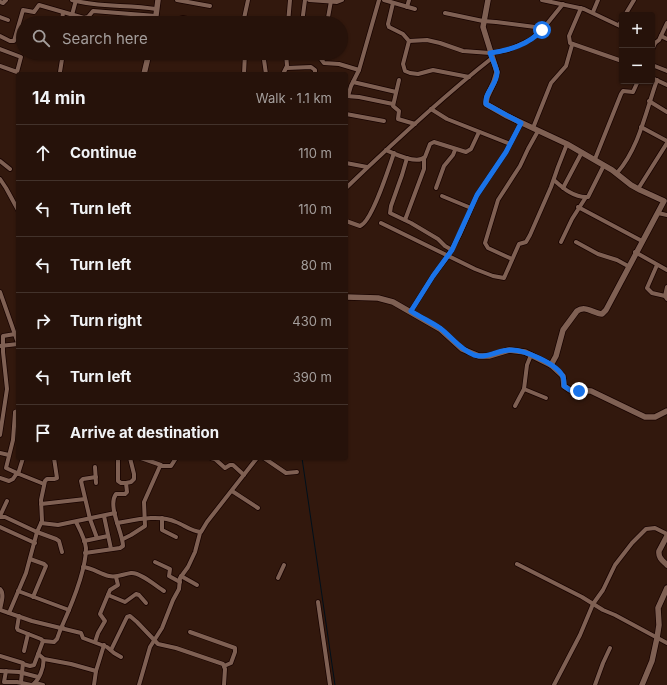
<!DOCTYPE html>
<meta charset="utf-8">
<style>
:root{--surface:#26120a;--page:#2e1b13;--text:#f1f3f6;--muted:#a49e9c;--line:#42322b}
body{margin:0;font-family:Inter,sans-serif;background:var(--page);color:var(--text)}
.controls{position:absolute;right:12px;top:12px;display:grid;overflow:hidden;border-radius:4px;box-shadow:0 1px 3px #0004}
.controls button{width:36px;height:36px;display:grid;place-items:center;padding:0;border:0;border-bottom:1px solid var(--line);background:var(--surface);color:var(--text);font:20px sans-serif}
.stop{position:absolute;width:12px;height:12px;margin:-9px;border:3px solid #1a73e8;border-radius:50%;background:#fff}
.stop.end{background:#1a73e8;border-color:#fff;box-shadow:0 1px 4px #0008}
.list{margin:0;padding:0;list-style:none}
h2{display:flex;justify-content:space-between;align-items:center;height:52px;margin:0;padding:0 16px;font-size:17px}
h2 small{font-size:13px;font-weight:400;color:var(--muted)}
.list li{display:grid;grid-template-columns:26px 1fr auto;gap:12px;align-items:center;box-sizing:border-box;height:56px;padding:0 16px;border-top:1px solid var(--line)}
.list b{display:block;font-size:15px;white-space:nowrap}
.list em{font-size:13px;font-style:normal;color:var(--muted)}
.icon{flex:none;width:22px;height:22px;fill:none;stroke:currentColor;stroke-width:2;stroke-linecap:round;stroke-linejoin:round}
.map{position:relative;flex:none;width:667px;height:685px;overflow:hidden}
.search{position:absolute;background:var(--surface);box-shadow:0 1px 3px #0004;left:16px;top:16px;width:332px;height:44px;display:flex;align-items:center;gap:10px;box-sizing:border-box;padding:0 14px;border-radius:22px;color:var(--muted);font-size:15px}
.panel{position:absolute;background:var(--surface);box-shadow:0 1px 3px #0004;left:16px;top:72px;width:332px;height:388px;border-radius:4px}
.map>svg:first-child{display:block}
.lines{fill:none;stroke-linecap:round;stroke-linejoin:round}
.stream{stroke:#00101b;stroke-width:1}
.street-casing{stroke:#180300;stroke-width:5.5}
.secondary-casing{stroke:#180300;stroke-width:7}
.street{stroke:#7f6053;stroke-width:4}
.secondary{stroke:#7f6053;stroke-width:5.5}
.route{stroke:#1a73e8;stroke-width:5}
</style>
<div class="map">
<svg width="667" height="685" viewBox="0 0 667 685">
<rect width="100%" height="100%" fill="#32180d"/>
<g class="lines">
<path class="stream" d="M 302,458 L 335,685"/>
<defs>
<g id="street">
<path d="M 72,0 C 100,8 128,4 156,9"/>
<path d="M 177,0 L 210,6"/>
<path d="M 309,0 L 337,2 L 342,0"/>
<path d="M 384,0 L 415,9"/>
<path d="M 542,0 L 584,9 L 622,27"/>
<path d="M 0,2 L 3,3 L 6,0"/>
<path d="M 393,3 L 388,24 L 389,27 L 403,34 L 409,41 L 427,40 L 440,43 L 463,51 L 490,53 L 508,50 L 530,40 L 542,30 L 563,4"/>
<path d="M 407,7 L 409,0"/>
<path d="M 581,8 L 569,36 L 570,43 L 622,61"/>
<path d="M 63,12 L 62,22 L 66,23"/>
<path d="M 593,12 L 598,0"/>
<path d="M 445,13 L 483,21 L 496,22 L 543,28"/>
<path d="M 72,15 L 76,0"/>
<path d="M 625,15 L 634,0"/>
<path d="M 0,17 L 8,20"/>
<path d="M 177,23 L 179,19 L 183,18 L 209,23"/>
<path d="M 243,23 L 248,0"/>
<path d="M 288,23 L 290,0"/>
<path d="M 302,23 L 305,0"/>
<path d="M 327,23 L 331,1"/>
<path d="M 619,25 L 622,20"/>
<path d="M 0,36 L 10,41 L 14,41 L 23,10 L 34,12 L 39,5 L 84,18 L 88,17 L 93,11 L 156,16"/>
<path d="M 661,36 L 667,39"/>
<path d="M 409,41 L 403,64 L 405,71 L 410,73 L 418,74 L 433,70 L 469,77"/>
<path d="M 652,42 L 655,43 L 659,40 L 667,23"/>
<path d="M 0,49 L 21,57 L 17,72 L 0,66"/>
<path d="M 652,50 L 655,43"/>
<path d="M 263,53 L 266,74"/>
<path d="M 322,53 L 321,59 L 324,63 L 339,64 L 359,70"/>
<path d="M 652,65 L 667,71"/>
<path d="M 287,68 L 311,67 L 315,70 L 315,74"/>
<path d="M 60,72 L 63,53"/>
<path d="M 244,74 L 245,53"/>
<path d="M 283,74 L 287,66 L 286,53"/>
<path d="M 652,78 L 667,85"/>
<path d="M 399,80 L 393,106 L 399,111 L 398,119 L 415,124"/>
<path d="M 353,82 L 396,92"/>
<path d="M 346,96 L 359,97 L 393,104"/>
<path d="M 348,96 L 351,86 L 359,70 L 379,0"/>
<path d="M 649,101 L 667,112"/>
<path d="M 431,109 L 447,119 L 510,144"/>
<path d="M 346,114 L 384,121"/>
<path d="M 641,127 L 667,141"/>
<path d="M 533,128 L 551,83 L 566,66 L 572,45"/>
<path d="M 386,150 C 395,154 417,165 425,157 L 430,144 L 434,142 L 466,152 L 471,149 L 479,132"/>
<path d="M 407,158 L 402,175 L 391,206 L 390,213 L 411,223 L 438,239 L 445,246 L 452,250"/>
<path d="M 595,159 L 621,94 L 623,91 L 633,92 L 638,81"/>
<path d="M 0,161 L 10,169"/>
<path d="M 346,163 L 367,167"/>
<path d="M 617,173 C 639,148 646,111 657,80"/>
<path d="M 0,179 L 6,188 L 18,210"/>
<path d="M 554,180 C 563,188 574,198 588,197 L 604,165"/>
<path d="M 346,188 C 393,143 441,98 492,58"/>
<path d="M 436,188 L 444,166 L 453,155 L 455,150"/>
<path d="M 563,188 L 582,152"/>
<path d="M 638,189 L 667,143"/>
<path d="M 442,196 L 471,208"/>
<path d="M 578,207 L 642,241"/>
<path d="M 658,213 L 667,215"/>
<path d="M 405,220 L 424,169 L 424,159"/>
<path d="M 346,221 L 360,226 C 372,222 389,167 394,153"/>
<path d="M 381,223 L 475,269 L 493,276 L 504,278 L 519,244 L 526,242 L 530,235 L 551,187 L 558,167 L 567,144"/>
<path d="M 561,242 L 572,219 L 586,197"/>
<path d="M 576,242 L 598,254 L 617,260 L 628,266"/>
<path d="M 635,252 L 667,270"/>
<path d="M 512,259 L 488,248 L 485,243 L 498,200 L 520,166 L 528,149 L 538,131"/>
<path d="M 657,265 L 647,288 L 652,293 L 665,296"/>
<path d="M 667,287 L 665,296 L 667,299"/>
<path d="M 0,292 L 18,343"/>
<path d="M 411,311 L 433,276 L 448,256 L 460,234 L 477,195 L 506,152 L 521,123"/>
<path d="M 0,346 L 18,344"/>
<path d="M 524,389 L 546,398"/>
<path d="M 515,406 L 524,389 L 527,365 L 531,355"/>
<path d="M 0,435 L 7,389 L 3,352 L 3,336 L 15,334"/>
<path d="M 0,453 L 9,455"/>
<path d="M 118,458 L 118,481 L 121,483 L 126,483"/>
<path d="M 141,458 L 161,465"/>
<path d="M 211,458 L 215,459 L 225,468 L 230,465 L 233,465 L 244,475"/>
<path d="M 264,458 L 286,473 L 297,472"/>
<path d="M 95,467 L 96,483"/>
<path d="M 17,473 L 6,468 L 13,440 L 15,413 L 15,412 L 18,411"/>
<path d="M 18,474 L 23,458"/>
<path d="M 96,477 L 83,479 L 81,481 L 90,519 L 97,538"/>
<path d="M 0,478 L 9,481 L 13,479 L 17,473 L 19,474 L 44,484"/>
<path d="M 232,491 L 258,508"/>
<path d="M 41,504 L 85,499"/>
<path d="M 0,516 L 7,501"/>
<path d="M 104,516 L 111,549"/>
<path d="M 0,517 L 5,517 L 37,532 L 56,539 L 59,541 L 62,552"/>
<path d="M 162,518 L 162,530 L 176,537"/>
<path d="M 41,523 L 58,525 L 115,513"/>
<path d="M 117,523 C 135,520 159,514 176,522 C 184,525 192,532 201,532 L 207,522 L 257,458"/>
<path d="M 0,527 L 35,543"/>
<path d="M 123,539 L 131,535 L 145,526 L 144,502 L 160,466 L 171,466 L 176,458"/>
<path d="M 84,541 L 108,536"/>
<path d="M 85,553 L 120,548 L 123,546 C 123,533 107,506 116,494 L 125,494 L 127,492 L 126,483 L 131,482 L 134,479 L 134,474 L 130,458"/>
<path d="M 30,559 L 44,564 L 46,566 L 33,597"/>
<path d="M 155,562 L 170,569 L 169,576 L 180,582"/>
<path d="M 517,564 L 582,597 L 603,610 L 615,615 L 667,643"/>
<path d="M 83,567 C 93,568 100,574 109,576 C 117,578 123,574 131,573 C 140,572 156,586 164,591"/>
<path d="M 181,576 L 197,585"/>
<path d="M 278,578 L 284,565"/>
<path d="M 0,589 C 5,594 1,603 0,610"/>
<path d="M 18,591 L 69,610"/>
<path d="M 108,595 L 125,602 L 136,594 L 139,595 L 146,603"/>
<path d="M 318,602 L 330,685"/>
<path d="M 0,610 L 32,621 L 81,633 L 83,638 L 107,647 L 114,653 L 121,657"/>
<path d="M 9,613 L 26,573 L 37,532 L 42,521 L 41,500 L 45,481 L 47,479 L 54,479 L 57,478 L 54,458"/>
<path d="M 19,616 L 17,628 L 18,630 L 41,639 L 43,641 L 34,665 L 30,666 L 23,664"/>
<path d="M 63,628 L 62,626 C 71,606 86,569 86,548 C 85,539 80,530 76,522"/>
<path d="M 190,632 L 235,648 L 235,652 L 231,663 L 224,666"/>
<path d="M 43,641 L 54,642 L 57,639 L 61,628"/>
<path d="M 95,642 L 98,633 L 105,621 L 100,614 L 110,590 L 118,585 L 116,577"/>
<path d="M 111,650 L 127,617 L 130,616 L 137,622 L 158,644 L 176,648 L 223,664 L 225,669 L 224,685"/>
<path d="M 24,651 L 28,634"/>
<path d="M 0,656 L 23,663 L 21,682"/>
<path d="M 44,659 L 71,664 L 96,671"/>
<path d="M 0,671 L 19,672 L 38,677"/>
<path d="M 6,671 L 4,682 L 17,682 L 31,685"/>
<path d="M 35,683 L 43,685"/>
<path d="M 32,685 C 39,681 45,666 43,658 L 38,654"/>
<path d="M 94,685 L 96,671 L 104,645"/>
<path d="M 139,685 L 150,647 L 162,628 L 173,600 L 179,589 L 180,578 L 188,567 L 195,552 L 200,533"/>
<path d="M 554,685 L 580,635 L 593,604 L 603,590 L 615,565 L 632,543 L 646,529 L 655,528 L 667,534"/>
<path d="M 595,685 L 603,663 L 610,648"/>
</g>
<g id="secondary">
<path d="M 488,0 L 483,27 L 497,72 L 494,82 L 487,97 L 486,104 L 507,116 L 567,144 L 612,170 L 631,185 L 640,190 L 664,201 L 606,310 L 602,314 C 593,313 585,305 577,311 L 563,330 L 556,356 L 551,365"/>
<path d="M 155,23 L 158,0"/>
<path d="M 144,74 L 149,53"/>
<path d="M 346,297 L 378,298 L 393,302 L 440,329 L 462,349 L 479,356 L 489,356 L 509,350 L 525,352 L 551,365 L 563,376 L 564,386 L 570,390 L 591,391 L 645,417 L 655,417 L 667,411"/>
<path d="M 667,536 L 659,551 C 658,558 663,561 667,565"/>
<path d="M 642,685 L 652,661 L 657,638 L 659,625 L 658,608 L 667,588"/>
</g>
</defs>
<use href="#street" class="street-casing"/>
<use href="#secondary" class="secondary-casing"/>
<use href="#street" class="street"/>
<use href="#secondary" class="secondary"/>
</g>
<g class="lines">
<path class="route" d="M 542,30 C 528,45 510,50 490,53 C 492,59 496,66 497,72 C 498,84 484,92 486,104 L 521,123 L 506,152 L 477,195 L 452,250 L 433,276 L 411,311 C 420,317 431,322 440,328 C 452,337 459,349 474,355 C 487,359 497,350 510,350 C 523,349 558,364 563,377 C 564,379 564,383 564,386 L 570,390 L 579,391"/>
</g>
</svg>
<div class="controls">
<button>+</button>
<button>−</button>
</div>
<div class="stop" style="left:542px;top:30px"></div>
<div class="stop end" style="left:579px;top:391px"></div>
<div class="search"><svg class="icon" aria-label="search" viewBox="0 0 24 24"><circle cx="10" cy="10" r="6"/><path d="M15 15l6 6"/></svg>Search here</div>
<section class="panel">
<h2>14 min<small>Walk · 1.1 km</small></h2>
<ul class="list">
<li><svg class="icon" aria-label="ahead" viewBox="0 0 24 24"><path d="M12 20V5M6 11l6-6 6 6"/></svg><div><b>Continue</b></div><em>110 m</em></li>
<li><svg class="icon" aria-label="left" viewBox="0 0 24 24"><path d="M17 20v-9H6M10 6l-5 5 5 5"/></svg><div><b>Turn left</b></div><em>110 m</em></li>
<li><svg class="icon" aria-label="left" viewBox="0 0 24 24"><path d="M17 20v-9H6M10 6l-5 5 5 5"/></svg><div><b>Turn left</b></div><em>80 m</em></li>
<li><svg class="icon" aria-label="right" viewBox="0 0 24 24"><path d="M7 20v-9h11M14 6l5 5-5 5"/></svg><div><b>Turn right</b></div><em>430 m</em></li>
<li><svg class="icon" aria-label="left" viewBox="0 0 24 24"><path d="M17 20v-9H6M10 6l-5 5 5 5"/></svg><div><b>Turn left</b></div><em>390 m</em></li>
<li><svg class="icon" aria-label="arrive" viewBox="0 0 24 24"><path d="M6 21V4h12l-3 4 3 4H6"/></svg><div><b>Arrive at destination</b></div></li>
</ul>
</section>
</div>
